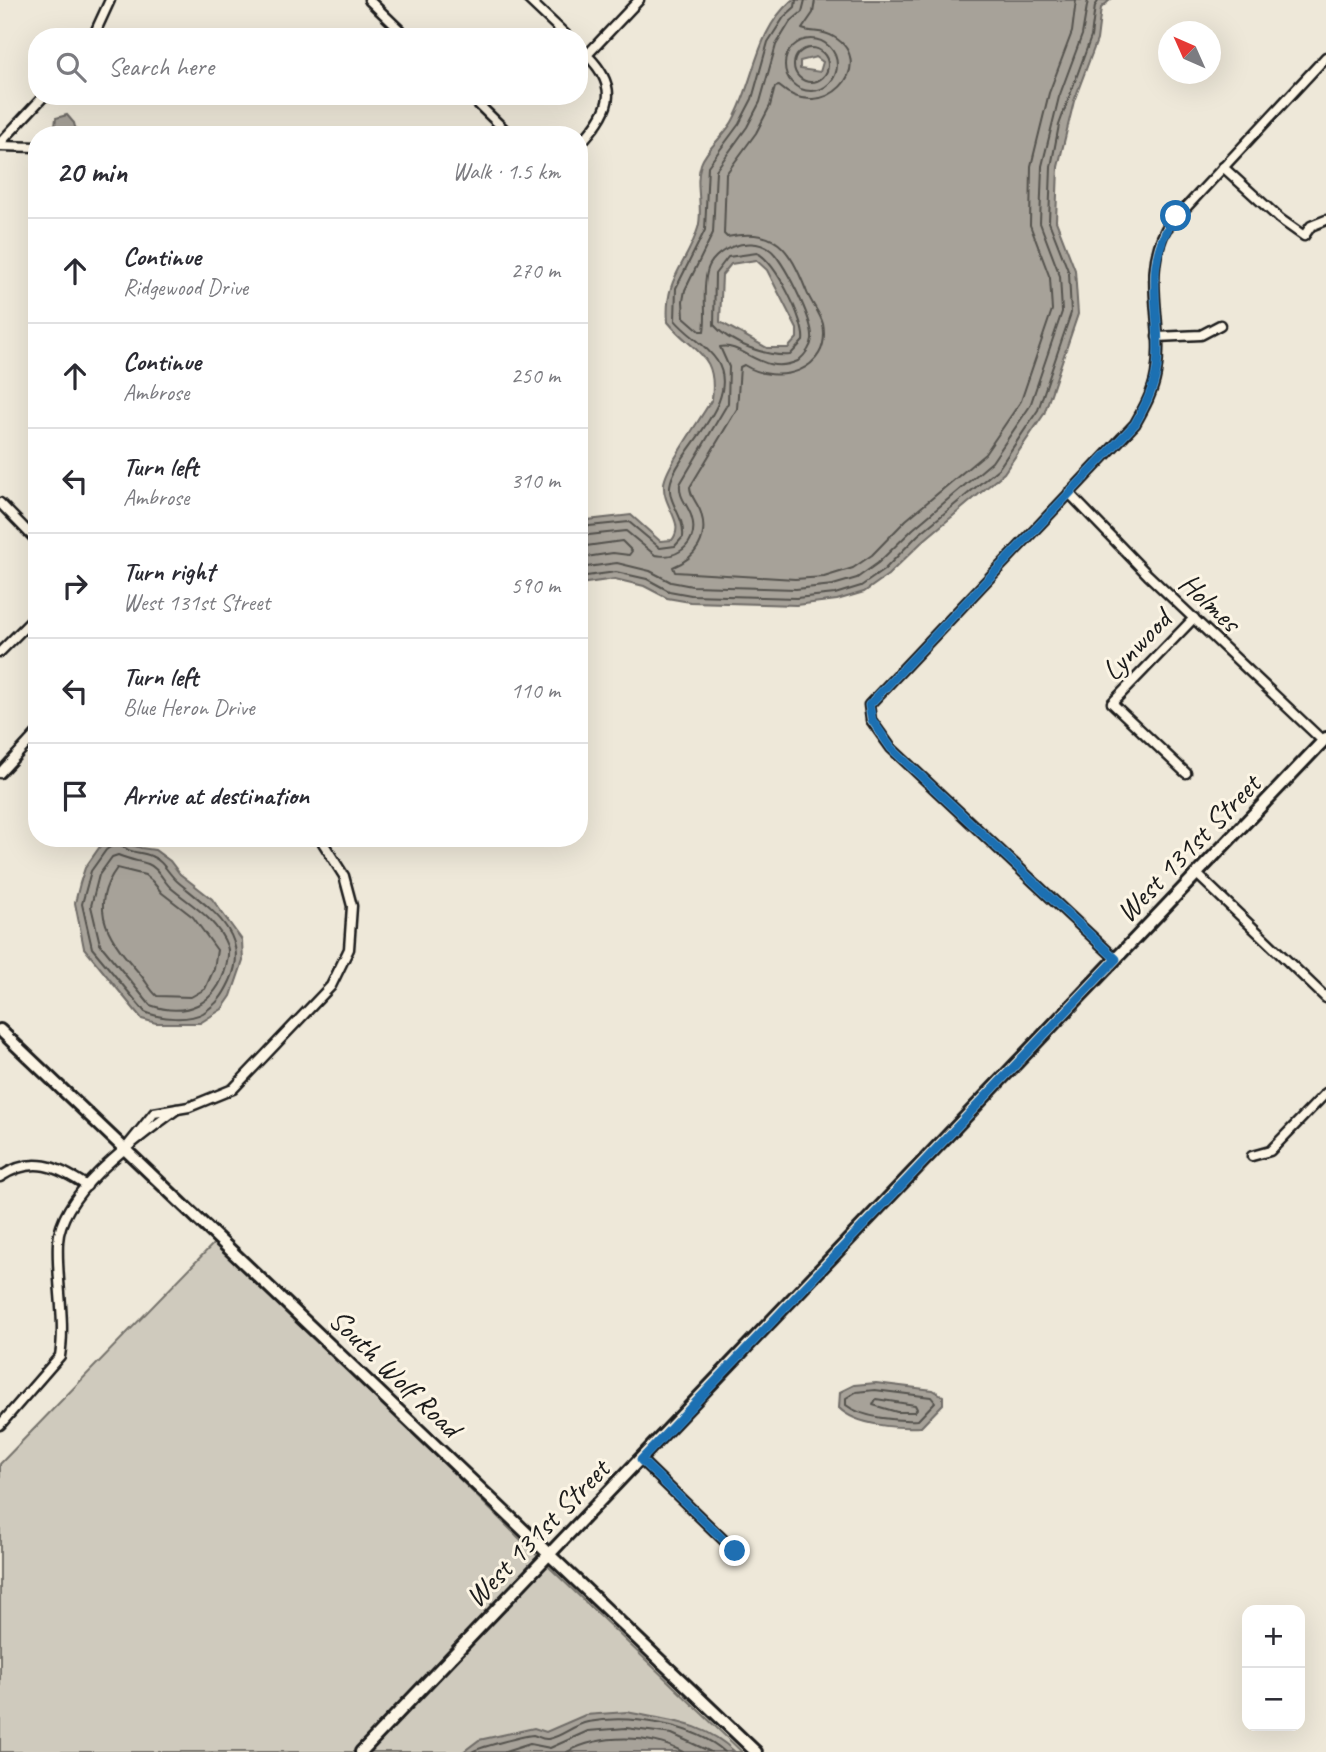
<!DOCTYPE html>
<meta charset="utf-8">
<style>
:root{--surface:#fff;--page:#f7f7f7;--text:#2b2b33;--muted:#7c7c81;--line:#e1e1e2}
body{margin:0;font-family:Caveat,sans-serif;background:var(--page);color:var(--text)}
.controls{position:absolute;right:21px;bottom:21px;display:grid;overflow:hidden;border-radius:14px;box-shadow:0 7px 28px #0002}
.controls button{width:63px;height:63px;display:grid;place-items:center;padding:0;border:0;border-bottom:2px solid var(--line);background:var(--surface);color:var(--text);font:35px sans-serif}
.compass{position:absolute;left:1158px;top:21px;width:63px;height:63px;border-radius:50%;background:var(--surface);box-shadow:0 7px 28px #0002;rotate:315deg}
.stop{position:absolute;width:21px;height:21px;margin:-16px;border:5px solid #1f6fb2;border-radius:50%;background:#fff}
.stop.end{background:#1f6fb2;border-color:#fff;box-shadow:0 2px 7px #0008}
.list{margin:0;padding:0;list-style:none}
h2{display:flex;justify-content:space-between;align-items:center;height:91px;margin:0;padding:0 28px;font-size:30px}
h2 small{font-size:23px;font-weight:400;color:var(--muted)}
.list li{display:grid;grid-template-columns:46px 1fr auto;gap:21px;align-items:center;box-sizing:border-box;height:105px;padding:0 28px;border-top:2px solid var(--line)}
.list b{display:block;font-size:26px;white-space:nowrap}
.list p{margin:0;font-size:23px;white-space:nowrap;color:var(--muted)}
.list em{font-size:23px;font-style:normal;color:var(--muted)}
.icon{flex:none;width:38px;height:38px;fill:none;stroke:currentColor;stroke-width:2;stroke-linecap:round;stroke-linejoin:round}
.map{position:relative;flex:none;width:1326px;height:1752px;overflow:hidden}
.search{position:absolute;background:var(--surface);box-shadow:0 7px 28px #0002;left:28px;top:28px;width:560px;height:77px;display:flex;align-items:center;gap:18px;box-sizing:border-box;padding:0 24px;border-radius:28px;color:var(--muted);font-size:26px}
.panel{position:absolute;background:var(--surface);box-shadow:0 7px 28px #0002;left:28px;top:126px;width:560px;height:721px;border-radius:28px}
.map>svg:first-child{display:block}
.green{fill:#cfcabd;stroke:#76736c;stroke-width:2}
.water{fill:#a7a299;stroke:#6f6c67;stroke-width:2;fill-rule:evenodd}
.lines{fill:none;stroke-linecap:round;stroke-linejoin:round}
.shore{stroke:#54524e;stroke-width:2}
.street-casing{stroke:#1c1c1c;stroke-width:13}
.secondary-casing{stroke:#1c1c1c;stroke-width:16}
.street{stroke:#fcf5e5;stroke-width:8}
.secondary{stroke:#fcf5e5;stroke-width:10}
.route{stroke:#1f6fb2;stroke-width:9}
.labels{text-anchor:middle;stroke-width:6;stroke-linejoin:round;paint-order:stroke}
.street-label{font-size:30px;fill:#1c1c1c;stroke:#fcf5e5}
</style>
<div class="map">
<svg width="1326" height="1752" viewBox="0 0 1326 1752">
<rect width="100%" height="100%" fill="#eee8d9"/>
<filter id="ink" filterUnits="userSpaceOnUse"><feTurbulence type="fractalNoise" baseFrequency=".0143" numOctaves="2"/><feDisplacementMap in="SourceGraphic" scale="14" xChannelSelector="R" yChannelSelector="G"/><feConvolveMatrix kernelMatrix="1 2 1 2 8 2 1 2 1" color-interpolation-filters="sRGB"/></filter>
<g filter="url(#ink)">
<path class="green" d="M 218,1239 L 525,1544 L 742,1752 L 0,1752 L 0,1464 Z"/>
<g class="water">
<path d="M 792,0 L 1110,0 L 1101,8 L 1097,40 L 1074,101 L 1058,167 L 1056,221 L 1075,270 L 1078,314 L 1044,414 L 1004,473 L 923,541 L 888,575 L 864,592 L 837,600 L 796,605 L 690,602 L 667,598 L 644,586 L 615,579 L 579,584 L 579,521 L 631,515 L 660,541 L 672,540 C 686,523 662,506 664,484 C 665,468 702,417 712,399 C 718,352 693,353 668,322 C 664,277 687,265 698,228 C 704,208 694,184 701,164 C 706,149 724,136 732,122 C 756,80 754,33 792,0 ZM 816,57 L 823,62 L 820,72 L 800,69 L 800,61 ZM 756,260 L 767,270 L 797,329 L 797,338 L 788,348 L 767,348 L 720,322 L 722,275 L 731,264 Z"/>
<path d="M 67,115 L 74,123 L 77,135 L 61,135 L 55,126 L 56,118 Z"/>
<path d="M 116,839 L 141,848 L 155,850 L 170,861 L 180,874 L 212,899 L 242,940 L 243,961 L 231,996 L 222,1009 L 200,1023 L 156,1023 L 142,1019 L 84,948 L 75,903 L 80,883 L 85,868 L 101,845 Z"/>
<path d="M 876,1383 L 933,1390 L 943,1396 L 943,1404 L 921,1427 C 897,1428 857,1426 839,1408 L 840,1392 L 854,1385 Z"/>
<path d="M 627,1712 C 668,1721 703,1721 735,1752 L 463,1752 L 479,1740 L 534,1728 L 546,1732 L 585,1715 Z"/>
</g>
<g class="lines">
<g class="shore">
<path d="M 815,0 L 813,13 L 802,29 C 812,33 823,30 834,37 C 879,64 824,126 779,86 L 775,87 L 770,106 L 756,133 L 726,174 L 724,234 L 727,237 C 776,227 789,248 806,290 C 810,302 820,312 823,324 C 832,372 777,386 744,365 L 740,367 L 737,409 L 690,487 C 690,497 698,503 701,513 C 709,538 696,558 673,567 L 675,572 L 795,579 L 824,577 L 853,568 L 872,555 L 906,520 L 985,454 L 1021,401 L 1052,310 L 1050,278 L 1030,225 L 1031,166 L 1049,93 L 1072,32 L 1076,0"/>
<circle cx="811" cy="65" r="26"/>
<circle cx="811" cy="65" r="17"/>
<path d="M 757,253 C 775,260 806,323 803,341 L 790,355 C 767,357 729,343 714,325 L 715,274 L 728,257 Z"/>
<path d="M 579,527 L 629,522 L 660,548 L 675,546 L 683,537 C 685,514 665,502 671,481 C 681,447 742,401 717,361 C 706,344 687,335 675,320 L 676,288 L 705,230 L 708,166 L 739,124 L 752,99 L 768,42 L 784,17 L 795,7 L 796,0"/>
<path d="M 579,536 L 626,531 L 655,555 C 680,560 700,541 691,515 C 686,502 679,498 680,484 L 728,403 L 729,367 L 720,347 C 743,342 762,377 798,361 C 805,355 811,348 812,339 C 814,322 783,258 769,249 C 749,235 712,249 707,272 C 702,291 707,312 704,331 L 700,331 L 684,317 L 683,301 L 685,290 L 713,233 L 716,170 L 747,127 L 760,102 L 776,45 L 790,22 L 802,12 L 805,0"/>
<path d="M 579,547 L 622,541 L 632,551 L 629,555 L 613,553 L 579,558"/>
<path d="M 579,568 L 617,563 L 650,571 L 671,582 L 692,586 L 796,589 L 833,585 L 857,578 L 878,563 L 913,529 L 992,462 L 1030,406 L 1062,312 L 1060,276 L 1040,223 L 1042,166 L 1059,97 L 1082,35 L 1088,0"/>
<path d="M 579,577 L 616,572 L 647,579 L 669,591 L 691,595 L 796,598 L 835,594 L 861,586 L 884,570 L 918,535 L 999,468 L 1038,410 L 1071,313 L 1069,273 L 1049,222 L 1051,167 L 1059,125 L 1091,37 L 1095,6 L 1099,0"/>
<path d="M 118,842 C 128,854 139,851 151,856 C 164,861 168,874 178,882 C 209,908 252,934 230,981 C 223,996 218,1003 203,1013 C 189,1021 160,1019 145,1012 L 92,948 L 82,904 L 91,871 L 106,850 Z"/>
<path d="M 118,855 C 130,860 139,861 148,864 C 159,868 163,881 171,888 C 191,905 217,919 227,946 C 230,953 227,960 226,967 C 216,1004 186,1018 150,1005 L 100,944 L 91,906 L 99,875 L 112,857 Z"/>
<path d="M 117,868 L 145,875 L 152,881 L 162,893 L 193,917 L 217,950 L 214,969 L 205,989 L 191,997 L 157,996 C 150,990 146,981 140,974 C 111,941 86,910 117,868 Z"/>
<path d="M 875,1390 L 931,1397 L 935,1402 L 918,1420 C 898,1421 862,1418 846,1405 L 846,1398 L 856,1392 Z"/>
<path d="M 876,1399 L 915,1405 L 917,1409 L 914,1412 L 897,1412 L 873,1405 Z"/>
<path d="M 472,1752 C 476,1748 527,1735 533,1735 C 538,1736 542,1740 548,1739 C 562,1737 573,1725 588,1722 C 628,1714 694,1724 725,1752"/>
<path d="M 505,1752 L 530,1744 L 550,1748 L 588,1731 L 626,1728 L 672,1734 L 711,1752"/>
<path d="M 567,1752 C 600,1734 650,1734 683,1752"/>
</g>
<defs>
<g id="street">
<path d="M 369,0 L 407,37"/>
<path d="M 529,0 L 568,37"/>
<path d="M 93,37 L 110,0"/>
<path d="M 579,47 L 587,55"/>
<path d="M 470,96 L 510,135"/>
<path d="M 0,143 L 44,96"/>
<path d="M 579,145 C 609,112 622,90 587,55 L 639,0"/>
<path d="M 0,146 L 37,147"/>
<path d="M 1223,167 L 1280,219 L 1304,236 L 1311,226 L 1326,220"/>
<path d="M 1157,337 L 1201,335 L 1220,325"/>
<path d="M 1069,493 L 1148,575 L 1323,741"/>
<path d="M 0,503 L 37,541"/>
<path d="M 0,652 L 37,615"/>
<path d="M 0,773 L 37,733"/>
<path d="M 1186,773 L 1112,703 L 1194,618"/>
<path d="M 1198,875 L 1326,998"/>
<path d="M 1116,959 L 891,748 L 871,720 L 869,705 L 1135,424 C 1144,408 1153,392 1156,374 C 1165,324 1141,277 1166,229 L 1326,57"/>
<path d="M 125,1149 L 154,1113 L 189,1107 L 233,1089 L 331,986 L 349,949 L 352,906 L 344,876 L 320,838"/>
<path d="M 1252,1156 L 1270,1151 L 1326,1093"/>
<path d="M 0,1177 C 33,1155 57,1166 87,1186"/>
<path d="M 0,1425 L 60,1356 C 66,1319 56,1280 58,1242 C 61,1191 138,1138 177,1109"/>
<path d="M 641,1460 L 735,1551"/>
</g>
<g id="secondary">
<path d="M 0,1030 L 756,1752"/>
<path d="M 361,1752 L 1326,738"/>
</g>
</defs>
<use href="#street" class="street-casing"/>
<use href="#secondary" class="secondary-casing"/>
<use href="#street" class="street"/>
<use href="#secondary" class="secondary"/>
</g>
</g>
<g class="lines" filter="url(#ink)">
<path class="route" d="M 735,1551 L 641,1460 L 1116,959 L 891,748 L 872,720 L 869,705 L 1135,424 C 1145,406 1154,389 1157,368 C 1163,314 1139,264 1176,216"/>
</g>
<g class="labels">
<g class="street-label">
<text transform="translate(1210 602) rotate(43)" y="10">Holmes</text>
<text transform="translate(1136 645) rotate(-46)" y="10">Lynwood</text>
<text transform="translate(1188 848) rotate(-46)" y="10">West 131st Street</text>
<text transform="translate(395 1373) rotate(44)" y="10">South Wolf Road</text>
<text transform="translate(537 1533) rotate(-46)" y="10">West 131st Street</text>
</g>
</g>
</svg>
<div class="controls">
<button>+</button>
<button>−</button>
</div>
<svg class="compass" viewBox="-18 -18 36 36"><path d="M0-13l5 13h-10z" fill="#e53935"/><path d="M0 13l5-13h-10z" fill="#7c7c81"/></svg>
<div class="stop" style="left:1176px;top:216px"></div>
<div class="stop end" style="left:735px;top:1551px"></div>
<div class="search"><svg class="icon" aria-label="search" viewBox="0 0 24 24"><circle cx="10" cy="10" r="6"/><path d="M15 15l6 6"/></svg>Search here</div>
<section class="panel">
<h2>20 min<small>Walk · 1.5 km</small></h2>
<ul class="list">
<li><svg class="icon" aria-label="ahead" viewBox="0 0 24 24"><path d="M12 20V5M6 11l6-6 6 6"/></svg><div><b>Continue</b><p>Ridgewood Drive</p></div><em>270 m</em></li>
<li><svg class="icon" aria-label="ahead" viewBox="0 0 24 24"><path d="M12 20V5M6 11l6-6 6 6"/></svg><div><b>Continue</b><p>Ambrose</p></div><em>250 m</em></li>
<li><svg class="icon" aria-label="left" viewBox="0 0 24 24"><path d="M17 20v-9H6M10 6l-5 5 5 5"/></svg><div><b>Turn left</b><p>Ambrose</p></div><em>310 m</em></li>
<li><svg class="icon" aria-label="right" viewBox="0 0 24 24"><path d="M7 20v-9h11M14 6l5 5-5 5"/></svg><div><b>Turn right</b><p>West 131st Street</p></div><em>590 m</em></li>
<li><svg class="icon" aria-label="left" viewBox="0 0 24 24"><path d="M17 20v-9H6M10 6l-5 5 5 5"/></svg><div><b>Turn left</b><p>Blue Heron Drive</p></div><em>110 m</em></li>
<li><svg class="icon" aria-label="arrive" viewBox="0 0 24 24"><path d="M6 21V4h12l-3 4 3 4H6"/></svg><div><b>Arrive at destination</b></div></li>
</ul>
</section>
</div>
